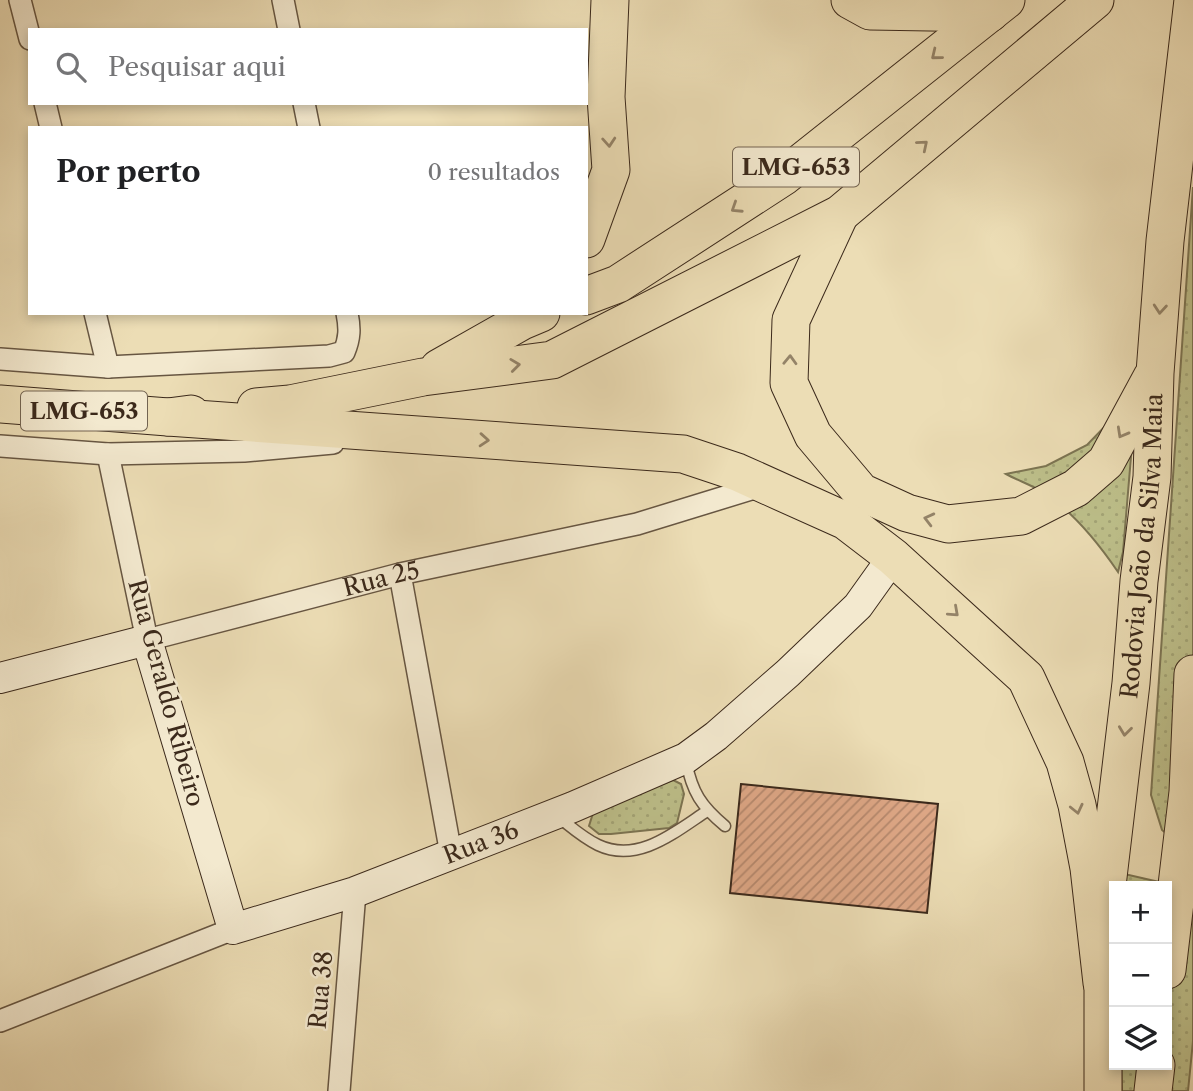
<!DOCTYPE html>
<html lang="pt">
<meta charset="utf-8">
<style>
:root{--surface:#fff;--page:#f6f6f6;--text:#202124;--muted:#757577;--line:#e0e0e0}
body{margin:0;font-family:"Libre Caslon Text",serif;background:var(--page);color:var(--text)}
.controls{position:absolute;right:21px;bottom:21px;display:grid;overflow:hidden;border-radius:0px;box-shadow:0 4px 10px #0003}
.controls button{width:63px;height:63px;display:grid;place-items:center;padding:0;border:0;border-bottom:2px solid var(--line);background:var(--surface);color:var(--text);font:35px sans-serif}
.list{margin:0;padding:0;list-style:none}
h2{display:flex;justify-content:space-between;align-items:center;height:91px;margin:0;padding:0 28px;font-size:30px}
h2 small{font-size:23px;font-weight:400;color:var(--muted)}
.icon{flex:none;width:38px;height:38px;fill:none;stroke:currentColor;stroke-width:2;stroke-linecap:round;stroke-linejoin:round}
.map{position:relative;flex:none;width:1193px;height:1091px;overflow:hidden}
.search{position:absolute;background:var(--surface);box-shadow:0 4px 10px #0003;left:28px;top:28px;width:560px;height:77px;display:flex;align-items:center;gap:18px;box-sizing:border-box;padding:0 24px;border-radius:0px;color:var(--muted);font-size:26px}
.panel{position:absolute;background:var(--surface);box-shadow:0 4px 10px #0003;left:28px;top:126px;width:560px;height:189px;border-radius:0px}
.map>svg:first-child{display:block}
.green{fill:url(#green-dots);stroke:#7c7452;stroke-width:2}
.building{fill:url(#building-hatch);stroke:#3b291b;stroke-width:2}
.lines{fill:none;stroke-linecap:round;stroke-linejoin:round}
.lane-casing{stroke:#675642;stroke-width:13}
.street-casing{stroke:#675642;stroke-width:24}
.secondary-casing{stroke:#3b291b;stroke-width:32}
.highway-casing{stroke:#3b291b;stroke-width:39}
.lane{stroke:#f3e9cf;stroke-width:10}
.street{stroke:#f3e9cf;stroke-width:21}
.secondary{stroke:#f3e9cf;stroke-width:30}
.highway{stroke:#ecddb5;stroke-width:37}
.oneway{stroke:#948368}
.labels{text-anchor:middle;stroke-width:5;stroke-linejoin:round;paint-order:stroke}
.shield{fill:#f3e9cf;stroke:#726351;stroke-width:2}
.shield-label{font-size:23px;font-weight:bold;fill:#3b291b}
.street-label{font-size:24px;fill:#3b291b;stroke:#f3e9cf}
</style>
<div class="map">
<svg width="1193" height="1091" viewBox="0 0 1193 1091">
<defs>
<pattern id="green-dots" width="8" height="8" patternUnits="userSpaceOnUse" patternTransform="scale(1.75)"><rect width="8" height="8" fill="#bdbf8a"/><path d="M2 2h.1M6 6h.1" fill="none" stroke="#a3a476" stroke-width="1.8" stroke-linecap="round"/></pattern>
<pattern id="building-hatch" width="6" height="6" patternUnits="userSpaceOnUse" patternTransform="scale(1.75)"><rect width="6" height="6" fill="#dea786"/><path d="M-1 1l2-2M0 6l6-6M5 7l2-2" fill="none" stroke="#b5886d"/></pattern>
</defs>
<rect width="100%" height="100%" fill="#ecddb5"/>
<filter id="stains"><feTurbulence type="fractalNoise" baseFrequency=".00286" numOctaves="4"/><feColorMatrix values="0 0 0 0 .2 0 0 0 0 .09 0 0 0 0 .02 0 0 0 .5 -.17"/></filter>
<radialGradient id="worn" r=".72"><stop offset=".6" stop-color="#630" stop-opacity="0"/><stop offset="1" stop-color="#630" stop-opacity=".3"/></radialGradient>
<g class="green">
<path d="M 1193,187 L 1193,838 L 1174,840 L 1162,830 L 1151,795 Z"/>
<path d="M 1116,415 L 1134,421 L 1123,552 L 1118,572 C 1099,544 1075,514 1046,494 C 1034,486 1019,481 1006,474 L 1046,466 L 1087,445 Z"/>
<path d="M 673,780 L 681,784 L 684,794 L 677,823 L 669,828 L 611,834 L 599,834 L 589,826 L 594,810 Z"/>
<path d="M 1120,873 L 1168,884 L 1193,879 L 1193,1041 L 1188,1091 L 1122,1091 L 1121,1065 L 1167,1065 L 1167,886 L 1119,886 Z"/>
</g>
<path class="building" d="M 741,784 L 938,804 L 927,913 L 730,893 Z"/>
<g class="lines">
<defs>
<g id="lane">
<path d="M 686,761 C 692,792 701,806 725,826"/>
<path d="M 557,816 C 570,826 583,838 598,845 C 638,864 675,832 707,811"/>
</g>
<g id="street">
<path d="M 20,0 L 30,39"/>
<path d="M 283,0 L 289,30"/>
<path d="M 45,103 L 51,128"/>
<path d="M 304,103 L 309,128"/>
<path d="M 95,313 L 108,367"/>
<path d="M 0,359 L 108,367 L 329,356 L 344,352 C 350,338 350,328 347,313"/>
<path d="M 0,446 L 108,454 L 244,451 L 333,443"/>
<path id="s1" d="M 108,454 L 147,640 L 400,574 L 637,524 L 764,485"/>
<path d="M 400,574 L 451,854"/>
<path d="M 0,1021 L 233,929"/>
<path d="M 339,1091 L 355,892"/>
</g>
<g id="secondary">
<path id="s2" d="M 0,678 L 147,640 L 233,929 L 355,892 L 573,807 L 686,758 L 716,736 L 788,673 L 858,606 L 893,557"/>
</g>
<g id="highway">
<path d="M 850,0 L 870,11 L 990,13"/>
<path d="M 840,214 L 791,320 L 789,383 L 813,435 L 861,492 L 907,513 L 948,524 L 1021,516 L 1076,488 L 1106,462 L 1152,377"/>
<path d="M 586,239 L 611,170 L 606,97 L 610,0"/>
<path d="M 586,296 L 618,284 L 783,177 L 1006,0"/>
<path d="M 439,368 L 522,321 L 541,313"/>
<path d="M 0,404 L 168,417 L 191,414"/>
<path d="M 256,407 L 290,404 L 423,377 L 552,360 L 840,214 L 1095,0"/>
<path d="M 168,417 L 683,454 L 737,472 L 846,521 L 893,557 L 1026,678 L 1065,762 L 1077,805 L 1089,868 L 1102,983"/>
<path id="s3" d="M 1106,894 L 1131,683 L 1139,581 L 1152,477 L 1155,373 L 1165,241 L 1193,0"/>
<path d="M 1167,970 L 1188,792 L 1193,674"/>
<path d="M 1103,1091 L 1103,959"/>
<path d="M 1153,1091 L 1156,1065"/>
</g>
</defs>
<use href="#lane" class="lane-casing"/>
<use href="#street" class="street-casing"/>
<use href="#secondary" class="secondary-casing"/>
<use href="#highway" class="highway-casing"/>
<use href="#lane" class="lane"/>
<use href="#street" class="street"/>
<use href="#secondary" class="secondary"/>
<use href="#highway" class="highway"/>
</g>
<defs><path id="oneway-chevron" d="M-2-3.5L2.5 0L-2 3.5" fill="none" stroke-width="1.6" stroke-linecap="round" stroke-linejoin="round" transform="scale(1.75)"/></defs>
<g class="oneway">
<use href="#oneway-chevron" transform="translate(936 55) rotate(141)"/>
<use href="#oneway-chevron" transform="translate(609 142) rotate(86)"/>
<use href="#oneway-chevron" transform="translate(923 145) rotate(-40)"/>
<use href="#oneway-chevron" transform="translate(736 208) rotate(147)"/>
<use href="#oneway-chevron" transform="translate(1160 309) rotate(95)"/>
<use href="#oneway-chevron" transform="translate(790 360) rotate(-88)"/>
<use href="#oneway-chevron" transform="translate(515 365) rotate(-7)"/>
<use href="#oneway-chevron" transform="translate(1122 433) rotate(119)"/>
<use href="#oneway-chevron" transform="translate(484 440) rotate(4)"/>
<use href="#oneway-chevron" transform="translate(929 519) rotate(-166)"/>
<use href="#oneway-chevron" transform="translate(954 612) rotate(42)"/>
<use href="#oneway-chevron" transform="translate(1125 731) rotate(97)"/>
<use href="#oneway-chevron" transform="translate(1077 809) rotate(77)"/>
</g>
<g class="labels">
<g class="shield">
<rect x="733" y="147.5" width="126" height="39" rx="5"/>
<rect x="21" y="391.5" width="126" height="39" rx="5"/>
</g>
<g class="shield-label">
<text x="796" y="175">LMG-653</text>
<text x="84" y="419">LMG-653</text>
</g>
<g class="street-label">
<text dy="8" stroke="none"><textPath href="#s3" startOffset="350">Rodovia João da Silva Maia</textPath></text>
<text dy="8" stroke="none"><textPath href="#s1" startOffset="432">Rua 25</textPath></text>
<text transform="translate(166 693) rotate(75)" y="8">Rua Geraldo Ribeiro</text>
<text dy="8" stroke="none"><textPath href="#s2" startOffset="716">Rua 36</textPath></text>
<text transform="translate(321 990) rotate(-85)" y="8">Rua 38</text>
</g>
</g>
<rect width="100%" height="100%" filter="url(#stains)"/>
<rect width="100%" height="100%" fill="url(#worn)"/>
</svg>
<div class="controls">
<button>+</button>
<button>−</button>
<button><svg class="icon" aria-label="layers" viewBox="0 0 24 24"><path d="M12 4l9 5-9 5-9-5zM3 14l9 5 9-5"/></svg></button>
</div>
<div class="search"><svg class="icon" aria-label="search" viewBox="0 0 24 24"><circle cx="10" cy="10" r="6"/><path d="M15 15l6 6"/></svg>Pesquisar aqui</div>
<section class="panel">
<h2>Por perto<small>0 resultados</small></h2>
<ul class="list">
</ul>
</section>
</div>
